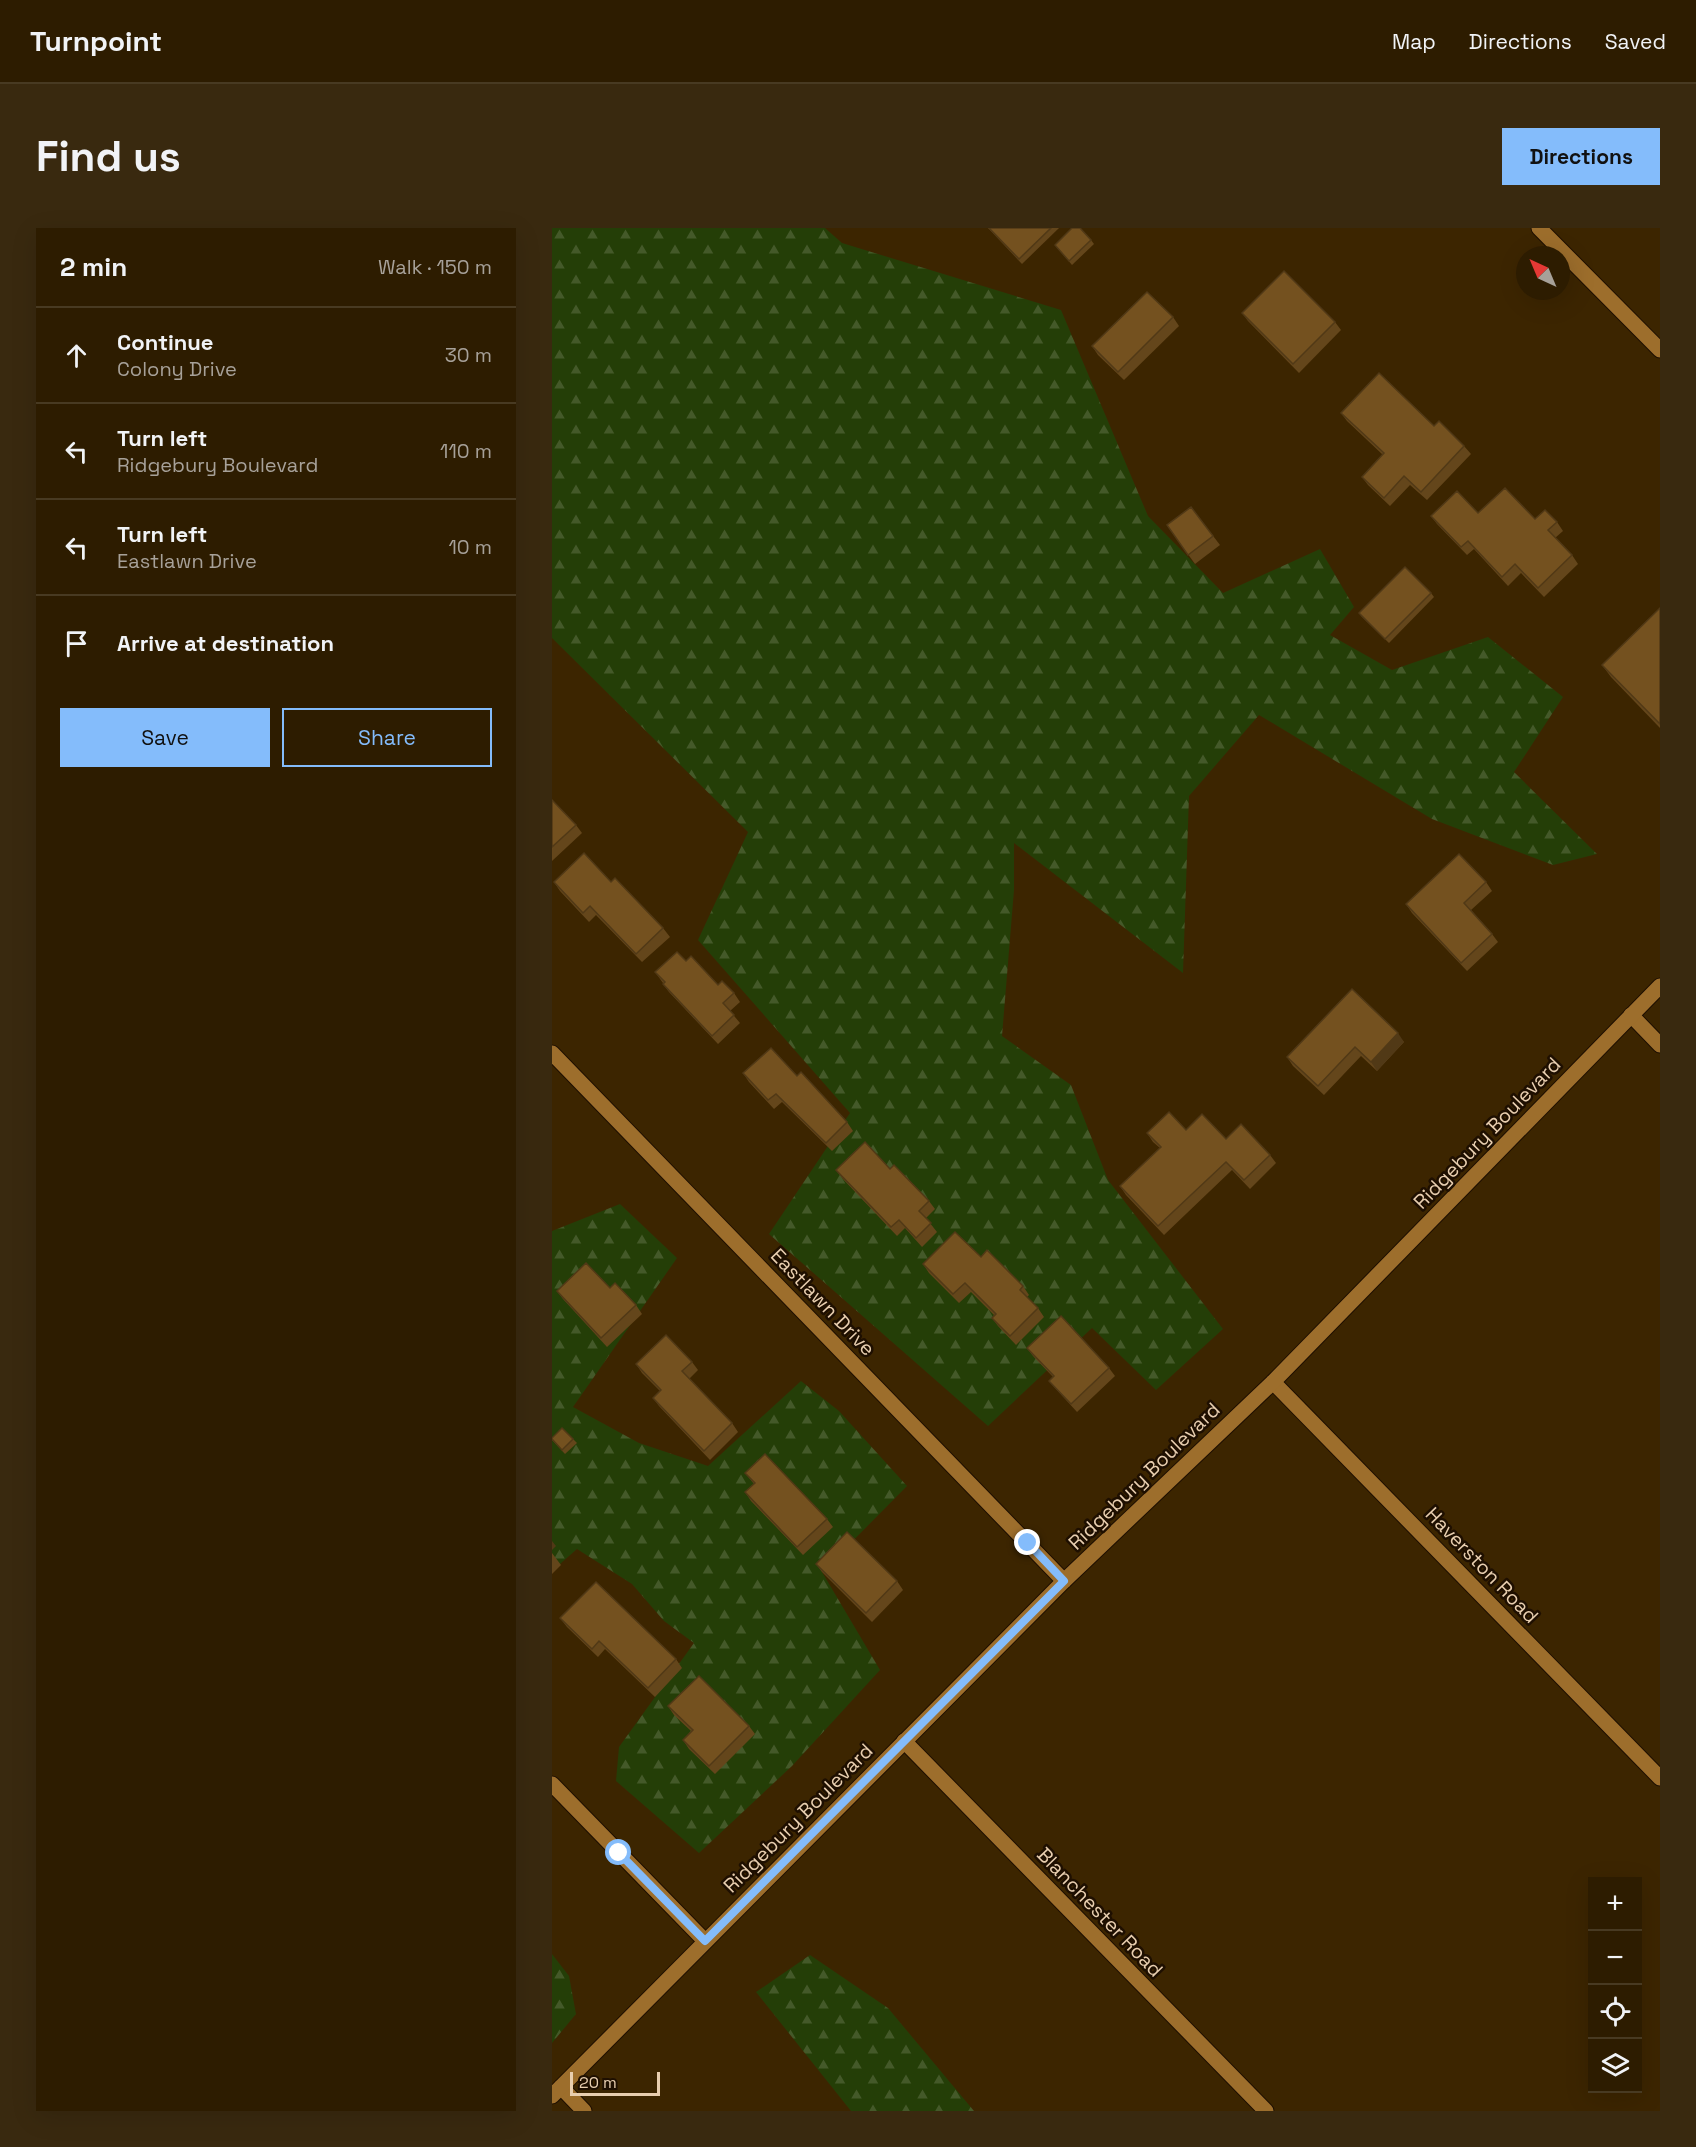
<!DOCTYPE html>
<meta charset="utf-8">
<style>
:root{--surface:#2d1c00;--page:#39290f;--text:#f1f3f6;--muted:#a7a199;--line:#483a22;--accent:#84bcfb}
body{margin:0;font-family:"Space Grotesk",sans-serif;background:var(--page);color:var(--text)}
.controls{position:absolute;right:18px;bottom:18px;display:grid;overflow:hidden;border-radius:0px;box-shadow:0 6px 24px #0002}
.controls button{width:54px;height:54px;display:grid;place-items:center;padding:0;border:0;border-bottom:2px solid var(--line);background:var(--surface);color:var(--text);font:30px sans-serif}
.compass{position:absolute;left:964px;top:18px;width:54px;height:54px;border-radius:50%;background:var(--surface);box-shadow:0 6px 24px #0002;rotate:316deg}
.scale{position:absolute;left:18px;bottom:15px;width:90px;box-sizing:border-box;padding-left:6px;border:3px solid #e8ceaf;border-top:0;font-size:16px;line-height:21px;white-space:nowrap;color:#e8ceaf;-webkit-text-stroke:4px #1e0f00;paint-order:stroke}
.stop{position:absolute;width:18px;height:18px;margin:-14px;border:4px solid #84bcfb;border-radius:50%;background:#fff}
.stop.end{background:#84bcfb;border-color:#fff;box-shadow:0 2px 6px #0008}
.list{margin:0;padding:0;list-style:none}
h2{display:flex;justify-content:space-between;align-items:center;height:78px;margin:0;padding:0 24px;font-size:26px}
h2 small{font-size:20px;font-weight:400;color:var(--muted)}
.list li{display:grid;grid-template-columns:39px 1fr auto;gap:18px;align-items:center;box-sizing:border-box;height:96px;padding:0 24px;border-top:2px solid var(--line)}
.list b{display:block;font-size:22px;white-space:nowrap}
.list p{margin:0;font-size:20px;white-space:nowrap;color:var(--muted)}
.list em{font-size:20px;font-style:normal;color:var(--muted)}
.actions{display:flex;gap:12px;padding:18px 24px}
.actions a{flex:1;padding:14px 0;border:2px solid var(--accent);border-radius:0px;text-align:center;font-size:21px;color:var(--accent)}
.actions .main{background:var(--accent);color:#111}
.icon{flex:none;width:33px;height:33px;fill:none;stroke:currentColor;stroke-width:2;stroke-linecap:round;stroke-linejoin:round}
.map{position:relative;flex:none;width:1108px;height:1883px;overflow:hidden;border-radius:0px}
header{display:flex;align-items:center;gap:36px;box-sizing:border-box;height:84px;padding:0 30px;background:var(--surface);border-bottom:2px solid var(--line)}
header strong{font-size:28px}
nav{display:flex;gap:33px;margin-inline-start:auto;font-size:21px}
.intro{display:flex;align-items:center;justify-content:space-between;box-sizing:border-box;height:144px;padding:0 36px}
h1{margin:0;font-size:42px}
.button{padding:15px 27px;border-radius:0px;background:var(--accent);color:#111;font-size:21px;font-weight:700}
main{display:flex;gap:36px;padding:0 36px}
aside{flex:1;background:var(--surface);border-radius:0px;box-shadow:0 6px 24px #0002}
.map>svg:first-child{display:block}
.forest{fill:url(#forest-firs)}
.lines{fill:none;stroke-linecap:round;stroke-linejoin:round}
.minor-casing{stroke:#1e0f00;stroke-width:17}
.tertiary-casing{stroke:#1e0f00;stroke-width:17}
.minor{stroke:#9d6e2c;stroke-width:15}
.tertiary{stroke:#9d6e2c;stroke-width:15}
.wall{fill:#64461b}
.shaded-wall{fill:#513916}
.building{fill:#74511f;stroke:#513916;stroke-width:1.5}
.route{stroke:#84bcfb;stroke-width:8}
.labels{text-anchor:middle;stroke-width:5;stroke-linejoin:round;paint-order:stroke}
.street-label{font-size:20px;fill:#e8ceaf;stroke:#1e0f00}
</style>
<header>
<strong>Turnpoint</strong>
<nav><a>Map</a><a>Directions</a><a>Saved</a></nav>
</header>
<div class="intro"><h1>Find us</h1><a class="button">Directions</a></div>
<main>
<aside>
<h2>2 min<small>Walk · 150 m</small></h2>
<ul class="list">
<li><svg class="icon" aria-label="ahead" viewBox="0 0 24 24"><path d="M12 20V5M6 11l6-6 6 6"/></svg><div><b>Continue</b><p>Colony Drive</p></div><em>30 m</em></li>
<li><svg class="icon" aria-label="left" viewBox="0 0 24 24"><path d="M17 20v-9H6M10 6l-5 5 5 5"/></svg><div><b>Turn left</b><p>Ridgebury Boulevard</p></div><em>110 m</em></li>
<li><svg class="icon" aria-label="left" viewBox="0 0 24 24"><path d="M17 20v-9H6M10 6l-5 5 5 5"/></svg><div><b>Turn left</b><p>Eastlawn Drive</p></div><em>10 m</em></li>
<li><svg class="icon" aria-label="arrive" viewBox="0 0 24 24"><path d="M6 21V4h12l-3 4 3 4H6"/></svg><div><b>Arrive at destination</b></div></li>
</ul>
<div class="actions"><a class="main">Save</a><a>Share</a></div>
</aside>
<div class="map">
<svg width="1108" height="1883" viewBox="0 0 1108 1883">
<defs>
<pattern id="forest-firs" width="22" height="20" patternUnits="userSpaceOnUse" patternTransform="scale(1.5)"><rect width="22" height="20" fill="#243e07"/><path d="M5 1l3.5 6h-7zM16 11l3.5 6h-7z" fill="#445929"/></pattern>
</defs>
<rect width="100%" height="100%" fill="#3c2500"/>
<g class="forest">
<path d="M 0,0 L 273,0 L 290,15 L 509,82 L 596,288 L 671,365 L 768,321 L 802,379 L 778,407 L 840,442 L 936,409 L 1011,469 L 962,544 L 1045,626 L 1001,637 L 880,591 L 707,487 L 637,568 L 631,745 L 462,615 L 462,662 L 450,808 L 519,857 L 556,952 L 671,1101 L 604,1162 L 540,1100 L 436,1198 L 217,1006 L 298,885 L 146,712 L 196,604 L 0,410 Z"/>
<path d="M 68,976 L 125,1030 L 21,1179 L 87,1215 L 156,1238 L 249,1153 L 287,1183 L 355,1258 L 270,1344 L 328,1442 L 240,1538 L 147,1625 L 64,1553 L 67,1519 L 142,1415 L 112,1393 L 80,1356 L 25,1321 L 0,1343 L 0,1003 Z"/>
<path d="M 0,1726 L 17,1748 L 24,1786 L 0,1815 Z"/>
<path d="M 258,1727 L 336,1780 L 422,1883 L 299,1883 L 204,1764 Z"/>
</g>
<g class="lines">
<defs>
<g id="minor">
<path d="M 987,0 L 1108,122"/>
<path d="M 1079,787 L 1108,817"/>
<path d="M 0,825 L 512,1353"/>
<path d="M 721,1154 L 1108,1550"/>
<path d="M 352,1513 L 714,1883"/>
<path d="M 0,1556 L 153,1713"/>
<path d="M 9,1859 L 32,1883"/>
</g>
<path id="tertiary" d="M 0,1868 L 512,1353 L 721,1154 L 1108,758"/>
</defs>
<use href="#minor" class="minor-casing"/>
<use href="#tertiary" class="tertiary-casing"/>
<use href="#minor" class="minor"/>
<use href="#tertiary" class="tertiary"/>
</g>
<g class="wall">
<path d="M 436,0 L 507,0 L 470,36 Z"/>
<path d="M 539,12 L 542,16 L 520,37 L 503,17 Z"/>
<path d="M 690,85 L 783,94 L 789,102 L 747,145 L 696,93 Z"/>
<path d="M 621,89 L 627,98 L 572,152 L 546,127 L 540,118 Z"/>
<path d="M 789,185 L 882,198 L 912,218 L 919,226 L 875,272 L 858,257 L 838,278 L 816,257 L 810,249 L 831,227 L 795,193 Z"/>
<path d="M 639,279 L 668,317 L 643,336 L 615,297 Z"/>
<path d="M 879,288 L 983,291 L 1005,294 L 1011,303 L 1003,310 L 1020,327 L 1026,336 L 992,369 L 969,345 L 956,358 L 922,321 L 915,327 L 885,296 Z"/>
<path d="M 879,365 L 882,369 L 837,415 L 810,389 L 807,385 Z"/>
<path d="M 1108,380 L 1108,500 L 1059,449 L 1050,437 Z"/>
<path d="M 0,572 L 24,597 L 30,605 L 0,633 Z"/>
<path d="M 2,654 L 59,654 L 111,700 L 118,709 L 90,734 L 44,687 L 37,694 L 8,663 Z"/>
<path d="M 934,654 L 940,663 L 919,682 L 940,706 L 946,714 L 915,743 L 860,685 L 854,676 Z"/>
<path d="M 134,733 L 166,757 L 182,765 L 188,774 L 178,783 L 188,795 L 166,816 L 117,764 L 111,756 L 111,755 L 103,744 Z"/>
<path d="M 800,761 L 852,814 L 825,843 L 809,828 L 772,867 L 741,838 L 735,829 Z"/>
<path d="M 191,845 L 245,848 L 295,894 L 301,903 L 280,923 L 230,874 L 222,881 L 197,854 Z"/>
<path d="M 634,902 L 674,911 L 718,927 L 724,935 L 698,961 L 680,942 L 612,1007 L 574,967 L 568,958 L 608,920 L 601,914 L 595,905 Z"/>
<path d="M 338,941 L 377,973 L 383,981 L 374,990 L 385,1004 L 370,1019 L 353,1000 L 345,1008 L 290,950 L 284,942 Z"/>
<path d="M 429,1029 L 471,1058 L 477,1067 L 475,1069 L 486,1080 L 492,1089 L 464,1117 L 446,1098 L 440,1090 L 442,1087 L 419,1064 L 407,1075 L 377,1045 L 371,1036 Z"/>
<path d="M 58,1060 L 84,1077 L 90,1086 L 55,1119 L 11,1071 L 5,1063 Z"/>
<path d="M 475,1120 L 557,1140 L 563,1148 L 525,1184 L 504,1161 L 497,1153 L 501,1149 L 481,1128 Z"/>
<path d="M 140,1134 L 146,1142 L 137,1151 L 180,1195 L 186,1204 L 158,1232 L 107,1178 L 101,1170 L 108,1163 L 90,1145 L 84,1136 Z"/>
<path d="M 21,1211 L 25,1215 L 13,1226 L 0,1212 Z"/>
<path d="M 193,1245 L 275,1291 L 281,1299 L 251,1327 L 199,1273 L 193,1264 L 202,1256 Z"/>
<path d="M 0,1325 L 9,1337 L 0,1346 Z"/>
<path d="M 264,1336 L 345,1353 L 351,1362 L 320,1394 L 270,1344 Z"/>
<path d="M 8,1390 L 124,1431 L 130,1440 L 103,1469 L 53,1421 L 46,1429 L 15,1399 Z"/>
<path d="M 116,1478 L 197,1498 L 203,1506 L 163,1546 L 137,1521 L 131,1512 L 139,1503 L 122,1487 Z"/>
</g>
<g class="shaded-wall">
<path d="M 846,805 L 852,814 L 825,843 L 819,834 Z"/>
<path d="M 0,1313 L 4,1318 L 0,1322 Z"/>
</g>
<g class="building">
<path d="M 437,0 L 499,0 L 467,31 Z"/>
<path d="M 520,0 L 528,0 L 539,12 L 517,33 L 503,17 Z"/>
<path d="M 732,43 L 783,94 L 741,136 L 690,85 Z"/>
<path d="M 595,64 L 621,89 L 566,144 L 540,118 Z"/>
<path d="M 827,145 L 882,198 L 887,193 L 912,218 L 869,264 L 852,248 L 832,270 L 810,249 L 832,225 L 789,185 Z"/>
<path d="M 953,260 L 983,291 L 993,282 L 1005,294 L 996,302 L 1020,327 L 986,360 L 963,336 L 950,349 L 916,313 L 909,319 L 879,288 L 905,263 L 926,285 Z"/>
<path d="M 639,279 L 661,308 L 636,327 L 615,297 Z"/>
<path d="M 853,339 L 879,365 L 833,411 L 807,385 Z"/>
<path d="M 1108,380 L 1108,496 L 1050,437 Z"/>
<path d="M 0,572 L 24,597 L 0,619 Z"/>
<path d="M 32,625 L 59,654 L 63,650 L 111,700 L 84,726 L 38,678 L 31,685 L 2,654 Z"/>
<path d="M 907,626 L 934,654 L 912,675 L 940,706 L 909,735 L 854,676 Z"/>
<path d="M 125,724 L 134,733 L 139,728 L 166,757 L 170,753 L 182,765 L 171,775 L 182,787 L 160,808 L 111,756 L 113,754 L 103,744 Z"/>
<path d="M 800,761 L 846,805 L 819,834 L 803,819 L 766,858 L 735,829 Z"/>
<path d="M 219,820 L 245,848 L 249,844 L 295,894 L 274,915 L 224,866 L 216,872 L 191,845 Z"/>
<path d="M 617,884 L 634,902 L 650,886 L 674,911 L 689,896 L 718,927 L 692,952 L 674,934 L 606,998 L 568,958 L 609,919 L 595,905 Z"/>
<path d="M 313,914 L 338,941 L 342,937 L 377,973 L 367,983 L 379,995 L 364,1010 L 347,992 L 339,999 L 284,942 Z"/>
<path d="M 403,1004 L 429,1029 L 435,1022 L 471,1058 L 468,1062 L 486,1080 L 458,1108 L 440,1090 L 444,1086 L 413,1055 L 401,1066 L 371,1036 Z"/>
<path d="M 34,1035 L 58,1060 L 63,1055 L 84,1077 L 49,1110 L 5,1063 Z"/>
<path d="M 509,1088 L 557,1140 L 519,1176 L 497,1153 L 502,1148 L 475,1120 Z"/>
<path d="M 114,1107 L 140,1134 L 130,1143 L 180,1195 L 152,1223 L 101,1170 L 109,1162 L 84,1136 Z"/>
<path d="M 10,1200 L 21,1211 L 10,1222 L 0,1211 L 0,1210 Z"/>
<path d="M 213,1226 L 275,1291 L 245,1319 L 193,1264 L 203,1255 L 193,1245 Z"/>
<path d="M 295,1304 L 345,1353 L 314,1385 L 264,1336 Z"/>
<path d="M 44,1354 L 124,1431 L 96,1460 L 47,1413 L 40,1421 L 8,1390 Z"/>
<path d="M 147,1448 L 197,1498 L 157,1538 L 131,1512 L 141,1502 L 116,1478 Z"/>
</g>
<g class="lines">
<path class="route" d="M 67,1625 L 153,1713 L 512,1353 L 476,1315"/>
</g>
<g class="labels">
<g class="street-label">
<text transform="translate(935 905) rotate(-46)" y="7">Ridgebury Boulevard</text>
<text transform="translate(271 1074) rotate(46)" y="7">Eastlawn Drive</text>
<text transform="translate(592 1248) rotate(-44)" y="7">Ridgebury Boulevard</text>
<text transform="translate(930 1337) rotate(46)" y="7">Haverston Road</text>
<text transform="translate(246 1590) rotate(-45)" y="7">Ridgebury Boulevard</text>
<text transform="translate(548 1684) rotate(46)" y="7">Blanchester Road</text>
</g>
</g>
</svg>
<div class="controls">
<button>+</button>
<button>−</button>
<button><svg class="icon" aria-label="locate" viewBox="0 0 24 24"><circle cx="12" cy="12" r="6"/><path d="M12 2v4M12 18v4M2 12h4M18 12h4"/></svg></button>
<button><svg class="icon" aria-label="layers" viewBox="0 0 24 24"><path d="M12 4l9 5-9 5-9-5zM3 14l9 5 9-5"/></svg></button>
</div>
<svg class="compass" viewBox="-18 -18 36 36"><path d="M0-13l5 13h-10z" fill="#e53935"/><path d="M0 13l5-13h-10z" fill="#a7a199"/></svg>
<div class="scale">20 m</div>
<div class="stop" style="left:67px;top:1625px"></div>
<div class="stop end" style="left:476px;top:1315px"></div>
</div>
</main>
